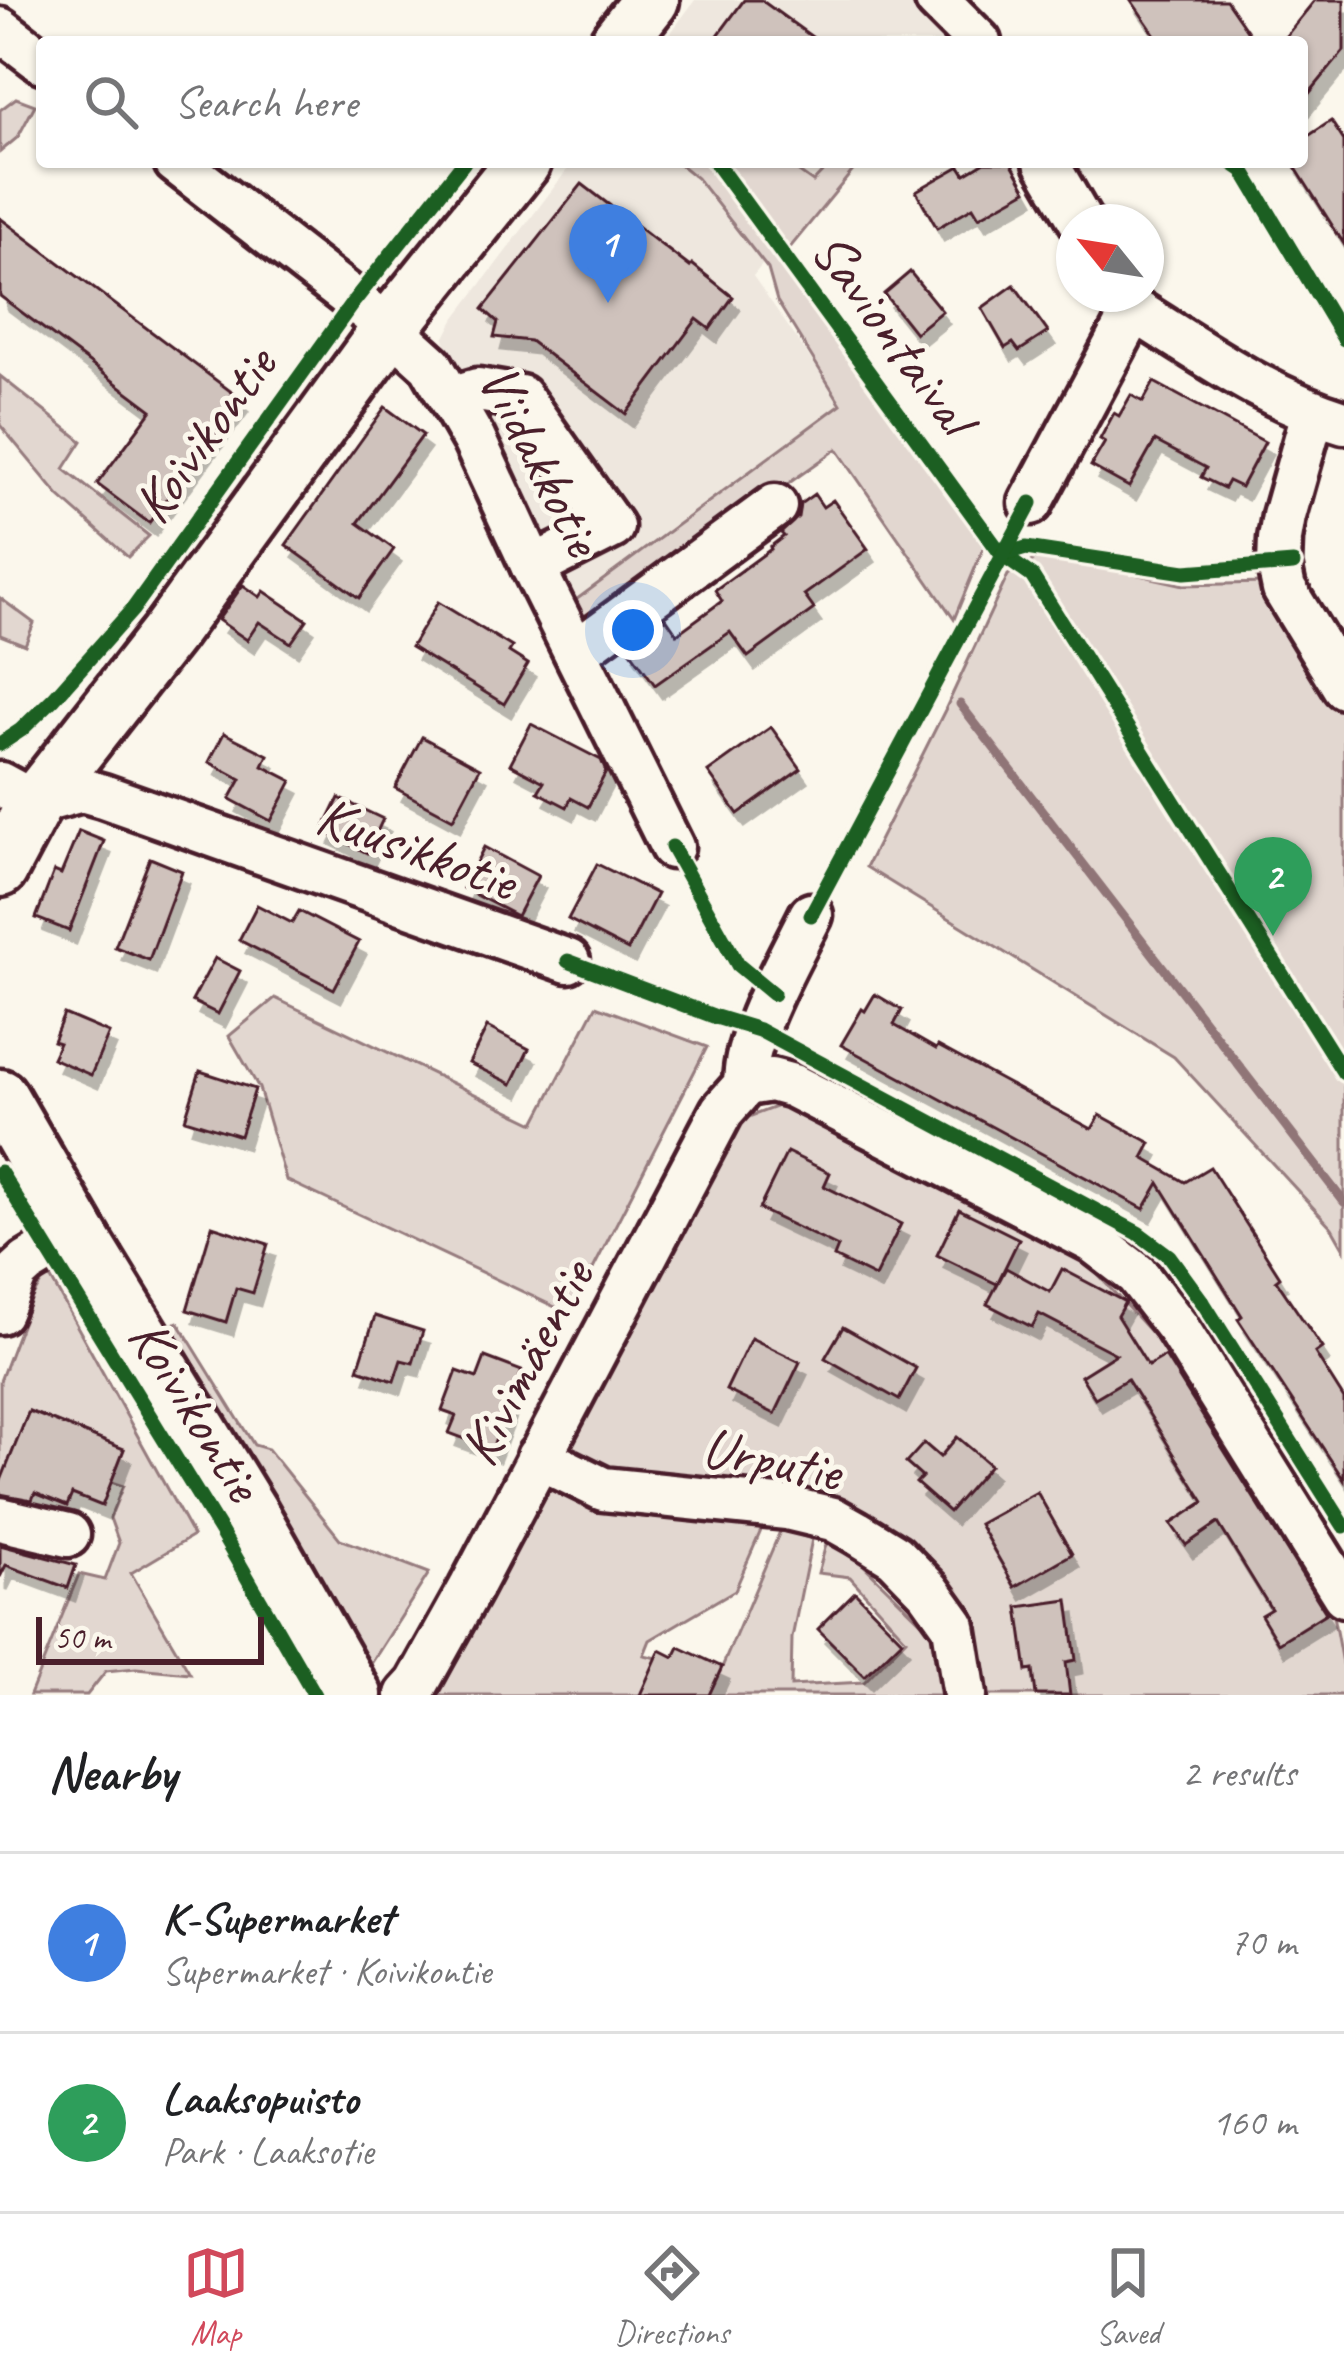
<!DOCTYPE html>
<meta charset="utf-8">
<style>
:root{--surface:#fff;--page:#f6f6f6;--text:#202124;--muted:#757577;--line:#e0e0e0;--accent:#d1495b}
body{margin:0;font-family:Caveat,sans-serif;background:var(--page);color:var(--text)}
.compass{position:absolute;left:1056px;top:204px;width:108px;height:108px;border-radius:50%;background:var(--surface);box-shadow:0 3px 9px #0004;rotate:300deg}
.scale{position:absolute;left:36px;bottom:30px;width:228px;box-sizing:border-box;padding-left:12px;border:6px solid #4a1f2b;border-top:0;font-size:33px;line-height:42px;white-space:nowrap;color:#4a1f2b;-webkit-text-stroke:9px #fbf7ec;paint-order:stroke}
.you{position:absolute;left:633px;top:630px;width:42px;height:42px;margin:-30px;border:9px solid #fff;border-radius:50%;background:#1a73e8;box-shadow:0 0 0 18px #1a73e833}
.badge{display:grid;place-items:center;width:78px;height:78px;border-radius:50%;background:var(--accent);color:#fff;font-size:39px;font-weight:700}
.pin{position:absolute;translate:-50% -99px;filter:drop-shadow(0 3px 6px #0008)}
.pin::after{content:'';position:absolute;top:63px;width:42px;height:36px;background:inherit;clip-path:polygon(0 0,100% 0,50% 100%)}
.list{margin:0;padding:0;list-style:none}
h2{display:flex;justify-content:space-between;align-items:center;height:156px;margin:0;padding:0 48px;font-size:51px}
h2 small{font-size:39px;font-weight:400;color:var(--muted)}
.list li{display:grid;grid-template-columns:78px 1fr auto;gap:36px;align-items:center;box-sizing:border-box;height:180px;padding:0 48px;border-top:3px solid var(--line)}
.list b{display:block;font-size:45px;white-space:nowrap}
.list p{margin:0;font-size:39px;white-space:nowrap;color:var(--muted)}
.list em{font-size:39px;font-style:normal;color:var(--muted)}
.icon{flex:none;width:66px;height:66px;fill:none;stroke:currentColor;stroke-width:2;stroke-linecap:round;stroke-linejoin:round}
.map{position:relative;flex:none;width:1344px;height:1695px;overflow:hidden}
.search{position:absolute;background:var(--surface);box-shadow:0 3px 9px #0004;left:36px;right:36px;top:36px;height:132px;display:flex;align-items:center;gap:30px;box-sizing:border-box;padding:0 42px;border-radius:12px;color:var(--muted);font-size:45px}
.sheet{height:516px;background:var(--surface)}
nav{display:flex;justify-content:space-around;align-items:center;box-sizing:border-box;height:168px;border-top:3px solid var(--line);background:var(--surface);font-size:33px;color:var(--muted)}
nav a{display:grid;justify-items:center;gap:6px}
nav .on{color:var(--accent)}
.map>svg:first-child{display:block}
.built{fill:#eee7de}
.green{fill:#e2d7d0;stroke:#967b7e;stroke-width:3}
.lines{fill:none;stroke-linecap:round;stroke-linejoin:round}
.stream{stroke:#907477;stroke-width:9}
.building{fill:#cfc2bc;stroke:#4a1f2b;stroke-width:3;filter:url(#shadow)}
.minor-casing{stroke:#4a1f2b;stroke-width:51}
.major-casing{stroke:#4a1f2b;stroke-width:63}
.minor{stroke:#fbf7ec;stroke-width:42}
.major{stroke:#fbf7ec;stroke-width:54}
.cycleway-casing{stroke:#fbf7ec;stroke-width:22}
.cycleway{stroke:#1b5e20;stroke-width:15}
.labels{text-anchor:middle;stroke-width:10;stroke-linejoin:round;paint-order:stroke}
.street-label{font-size:57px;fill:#4a1f2b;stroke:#fbf7ec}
</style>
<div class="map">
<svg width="1344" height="1695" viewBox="0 0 1344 1695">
<defs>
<filter id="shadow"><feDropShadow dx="7" dy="13" stdDeviation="0" flood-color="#0004"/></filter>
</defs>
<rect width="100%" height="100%" fill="#fbf7ec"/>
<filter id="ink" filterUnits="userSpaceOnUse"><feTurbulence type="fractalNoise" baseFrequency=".00833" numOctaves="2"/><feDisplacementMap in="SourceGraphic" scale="24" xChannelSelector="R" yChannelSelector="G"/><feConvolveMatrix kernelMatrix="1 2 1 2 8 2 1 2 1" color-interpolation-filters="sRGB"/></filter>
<g filter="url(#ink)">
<g class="built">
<path d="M 695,0 L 927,0 L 955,23 L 940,42 L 664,42 Z"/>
<path d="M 573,162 L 844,162 L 753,276 L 842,404 L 565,608 L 524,527 L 444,339 L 454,320 Z"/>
</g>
<g class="green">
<path d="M 16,98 L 35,105 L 18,137 L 0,152 L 0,110 Z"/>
<path d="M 677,162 L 785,162 L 813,182 L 832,162 L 860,162 L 788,250 L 893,402 L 985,544 L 954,619 L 837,449 L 576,634 L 565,608 L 841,404 L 777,301 L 768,269 L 697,178 Z"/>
<path d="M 0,376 L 82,441 L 64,469 L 149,536 L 128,557 L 59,496 L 0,425 Z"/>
<path d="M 1044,554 L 1184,585 L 1265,583 L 1344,715 L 1344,1249 L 1332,1228 L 1174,1057 L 866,867 L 945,710 L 1008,575 Z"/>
<path d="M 0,598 L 34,623 L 25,645 L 0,635 Z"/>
<path d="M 275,998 L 535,1123 L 596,1006 L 707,1047 L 570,1314 L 286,1180 L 259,1088 L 229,1036 Z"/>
<path d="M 794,1100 L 1077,1252 L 1154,1336 L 1333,1615 L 1344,1674 L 1344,1695 L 970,1695 L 949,1585 L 867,1511 L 776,1496 L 735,1590 L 650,1640 L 644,1655 L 720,1672 L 781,1529 L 812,1539 L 792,1638 L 791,1686 L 864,1682 L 906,1639 L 850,1577 L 818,1573 L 827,1541 L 851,1553 L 938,1638 L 948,1695 L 439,1695 L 623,1344 L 735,1122 Z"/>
<path d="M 45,1277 L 51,1279 L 193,1536 L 131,1573 L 190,1673 L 136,1668 L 106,1671 L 87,1695 L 30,1695 L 79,1574 L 105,1580 L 119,1543 L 110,1518 L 123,1486 L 111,1482 L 124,1449 L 29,1411 L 0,1483 L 0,1381 L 31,1299 Z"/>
<path d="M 178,1322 L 254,1445 L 268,1449 L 340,1539 L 429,1573 L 369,1667 L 319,1596 L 159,1331 Z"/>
</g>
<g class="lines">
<path class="stream" d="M 960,704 L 1344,1202"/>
</g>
<g class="building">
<path d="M 744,0 L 761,0 L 819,42 L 713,42 Z"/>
<path d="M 1131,0 L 1226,0 L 1255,42 L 1160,42 Z"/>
<path d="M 1315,0 L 1344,0 L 1344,51 L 1302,102 L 1302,42 L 1281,42 Z"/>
<path d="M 1331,121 L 1344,141 L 1344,244 L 1292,162 L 1302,162 L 1302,140 Z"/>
<path d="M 985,162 L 1011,162 L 1027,190 L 979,217 L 973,207 L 937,228 L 916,191 L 960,166 L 965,174 Z"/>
<path d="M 582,184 L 690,267 L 692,264 L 733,297 L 710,329 L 697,319 L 626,414 L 530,341 L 494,337 L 498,322 L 483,309 Z"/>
<path d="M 0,218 L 241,399 L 149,523 L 97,484 L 152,410 L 0,296 Z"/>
<path d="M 910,272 L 942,311 L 915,333 L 884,294 Z"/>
<path d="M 1014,285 L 1048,332 L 1019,351 L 1013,343 L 1005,348 L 982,308 Z"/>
<path d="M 1154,382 L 1265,442 L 1241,487 L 1228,481 L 1224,488 L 1201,477 L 1206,468 L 1155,441 L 1129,487 L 1091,466 L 1105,442 L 1100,439 L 1114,413 L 1119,416 L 1131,395 L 1143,402 Z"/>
<path d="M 385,407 L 423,435 L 358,523 L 394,549 L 359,598 L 286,545 Z"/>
<path d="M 814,494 L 823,507 L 833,500 L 868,549 L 804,595 L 814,609 L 748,657 L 730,632 L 655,685 L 627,646 L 666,618 L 677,634 L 722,601 L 715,590 L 771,549 L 770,547 L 784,536 L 781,533 L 798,517 L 800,504 Z"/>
<path d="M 243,585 L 260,597 L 264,591 L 307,620 L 291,643 L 259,622 L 247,640 L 218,620 Z"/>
<path d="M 438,602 L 512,647 L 509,652 L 528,664 L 504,704 L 411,647 Z"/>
<path d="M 531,724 L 601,760 L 606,772 L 588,807 L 571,798 L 567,807 L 538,792 L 544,782 L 510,764 Z"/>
<path d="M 771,727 L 801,769 L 738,814 L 708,772 Z"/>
<path d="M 224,733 L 268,755 L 263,766 L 292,781 L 271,821 L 230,799 L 241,779 L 209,762 Z"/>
<path d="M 422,737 L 480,768 L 453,819 L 395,788 Z"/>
<path d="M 339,798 L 383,819 L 367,853 L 323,831 Z"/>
<path d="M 79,831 L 104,841 L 69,931 L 36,918 L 54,871 L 61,874 Z"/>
<path d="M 484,847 L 538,876 L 517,916 L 463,888 Z"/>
<path d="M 150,858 L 182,871 L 149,960 L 115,947 Z"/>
<path d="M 597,864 L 657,894 L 628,950 L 568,919 Z"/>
<path d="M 257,905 L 292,923 L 299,911 L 359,942 L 334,989 L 239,940 Z"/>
<path d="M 215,958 L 240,971 L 218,1014 L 192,1001 Z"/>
<path d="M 875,994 L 902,1010 L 894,1025 L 936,1049 L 938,1046 L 1092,1129 L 1100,1115 L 1151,1143 L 1143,1158 L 1185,1182 L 1210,1167 L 1280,1277 L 1276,1280 L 1322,1348 L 1315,1353 L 1344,1399 L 1344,1480 L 1238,1319 L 1242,1316 L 1159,1183 L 1144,1209 L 841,1045 L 862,1009 L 865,1011 Z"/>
<path d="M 64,1014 L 109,1033 L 91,1075 L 52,1058 L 59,1043 L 53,1041 Z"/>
<path d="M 487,1027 L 529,1049 L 512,1084 L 469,1063 Z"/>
<path d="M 200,1071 L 255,1089 L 240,1136 L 185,1119 Z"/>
<path d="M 787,1152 L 830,1173 L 824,1186 L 901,1224 L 875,1277 L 834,1257 L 838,1247 L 759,1209 Z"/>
<path d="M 959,1209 L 1019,1239 L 997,1284 L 937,1255 Z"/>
<path d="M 212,1226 L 268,1244 L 253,1293 L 236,1288 L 226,1322 L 187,1310 Z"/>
<path d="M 1006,1268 L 1050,1292 L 1062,1269 L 1125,1302 L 1117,1316 L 1148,1366 L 1165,1356 L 1326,1613 L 1278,1643 L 1261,1615 L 1271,1609 L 1218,1523 L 1186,1545 L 1171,1524 L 1204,1502 L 1127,1379 L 1095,1398 L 1081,1376 L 1116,1354 L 1039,1314 L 1032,1327 L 987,1304 Z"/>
<path d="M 375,1316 L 423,1331 L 413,1363 L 401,1360 L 394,1381 L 358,1369 Z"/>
<path d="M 843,1327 L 916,1368 L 899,1400 L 825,1358 Z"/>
<path d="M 751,1338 L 800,1362 L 775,1414 L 726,1390 Z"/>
<path d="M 485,1357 L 522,1371 L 492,1449 L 449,1433 L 456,1416 L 442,1411 L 457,1371 L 477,1378 Z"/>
<path d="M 29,1411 L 124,1449 L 102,1506 L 72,1494 L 67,1506 L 35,1493 L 32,1500 L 0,1494 L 0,1483 Z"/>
<path d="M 957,1437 L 990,1465 L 949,1512 L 916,1483 L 922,1477 L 906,1463 L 924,1443 L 940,1457 Z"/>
<path d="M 1037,1492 L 1072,1554 L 1015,1587 L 979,1524 Z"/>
<path d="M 0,1545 L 76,1565 L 68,1588 L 6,1565 L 0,1577 Z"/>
<path d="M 855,1592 L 902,1640 L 865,1676 L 818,1629 Z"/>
<path d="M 1068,1600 L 1076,1660 L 1066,1662 L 1070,1695 L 1036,1695 L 1033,1670 L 1027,1671 L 1018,1607 Z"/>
<path d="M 679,1647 L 722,1667 L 709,1695 L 640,1695 L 660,1650 L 674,1657 Z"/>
</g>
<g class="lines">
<defs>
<g id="minor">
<path d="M 937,0 L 979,42"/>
<path d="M 0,29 L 42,61"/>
<path d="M 176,162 L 390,328 L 431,365 L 474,440 L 533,567 L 672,847"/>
<path d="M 1046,162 L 1081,222"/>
<path d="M 1124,294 L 1134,310 C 1202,352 1267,399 1344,422"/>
<path d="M 451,398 L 478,390 L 520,397 L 612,527 L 533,567"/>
<path d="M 1313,413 L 1284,516 L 1280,539 L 1279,565 L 1284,589 L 1344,687"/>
<path d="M 1031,503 L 1134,310"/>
<path d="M 576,652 L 775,506"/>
<path d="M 0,784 L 35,803 L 82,790 L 103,796 L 568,961"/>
<path d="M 746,1084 L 771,1080 L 793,1086 L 1093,1241 L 1136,1274 L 1177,1327 L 1344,1595"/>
<path d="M 746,1084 C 740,1044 792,954 811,915"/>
<path d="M 0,1312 L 16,1273 L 27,1263 L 78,1232"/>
<path d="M 538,1457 L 603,1489 L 787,1508 L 833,1519 L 856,1532 L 895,1556 L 929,1591 L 954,1626 L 965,1695"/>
<path d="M 0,1519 L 68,1535"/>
<path d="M 407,1695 L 417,1684 L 470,1589 L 722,1111 L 746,1084"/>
</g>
<g id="major">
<path d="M 618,42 L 651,0"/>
<path d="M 0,869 L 35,803 L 169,632 L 390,328 L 523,162"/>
<path d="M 0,1097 L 78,1232 L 251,1514 L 354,1695"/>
</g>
</defs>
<use href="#minor" class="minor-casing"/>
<use href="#major" class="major-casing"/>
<use href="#minor" class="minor"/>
<use href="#major" class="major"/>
<defs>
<g id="cycleway">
<path d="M 715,162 L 1002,555 L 1032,576 L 1344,1073"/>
<path d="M 1231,162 L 1243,170 L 1344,339"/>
<path d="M 1002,555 L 1026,548 L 1185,572 L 1293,564"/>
<path d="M 0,744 L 21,730 L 54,698 L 133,609 L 354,301 L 464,162"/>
<path d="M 672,847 L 738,965 L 773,994"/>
<path d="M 811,915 L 1031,503"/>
<path d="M 568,961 L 716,1017 L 759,1030 L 1138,1233 L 1169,1256 L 1204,1304 L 1344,1526"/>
<path d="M 0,1172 L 221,1532 L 315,1695"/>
</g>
</defs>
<use href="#cycleway" class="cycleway-casing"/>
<use href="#cycleway" class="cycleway"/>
</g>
</g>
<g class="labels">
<g class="street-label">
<text transform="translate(894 332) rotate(54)" y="20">Saviontaival</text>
<text transform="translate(203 434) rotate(-54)" y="20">Koivikontie</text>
<text transform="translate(542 459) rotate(63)" y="20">Viidakkotie</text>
<text transform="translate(417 847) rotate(20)" y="20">Kuusikkotie</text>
<text transform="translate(525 1362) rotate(-62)" y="20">Kivimäentie</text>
<text transform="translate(197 1409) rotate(58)" y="20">Koivikontie</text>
<text transform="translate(772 1458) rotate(11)" y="20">Urputie</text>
</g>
</g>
</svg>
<svg class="compass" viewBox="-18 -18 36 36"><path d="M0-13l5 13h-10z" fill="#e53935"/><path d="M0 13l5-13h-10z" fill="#757577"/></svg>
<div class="scale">50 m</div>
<div class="you"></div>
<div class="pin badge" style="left:608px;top:303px;background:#3f7fe0">1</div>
<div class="pin badge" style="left:1273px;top:936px;background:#2e9e5b">2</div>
<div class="search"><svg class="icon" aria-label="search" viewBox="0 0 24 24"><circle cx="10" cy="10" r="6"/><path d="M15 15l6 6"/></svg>Search here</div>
</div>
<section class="sheet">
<h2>Nearby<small>2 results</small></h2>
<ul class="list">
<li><span class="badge" style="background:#3f7fe0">1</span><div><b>K-Supermarket</b><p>Supermarket · Koivikontie</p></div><em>70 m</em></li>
<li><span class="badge" style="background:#2e9e5b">2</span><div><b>Laaksopuisto</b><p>Park · Laaksotie</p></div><em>160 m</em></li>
</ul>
</section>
<nav>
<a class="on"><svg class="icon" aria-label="map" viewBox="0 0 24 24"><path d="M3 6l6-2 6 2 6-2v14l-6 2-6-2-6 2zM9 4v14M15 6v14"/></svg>Map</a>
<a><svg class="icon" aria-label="directions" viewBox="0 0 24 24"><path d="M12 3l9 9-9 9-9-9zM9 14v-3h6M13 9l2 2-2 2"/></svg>Directions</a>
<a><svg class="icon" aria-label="saved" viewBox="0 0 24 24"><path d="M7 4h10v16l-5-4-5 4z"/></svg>Saved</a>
</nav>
